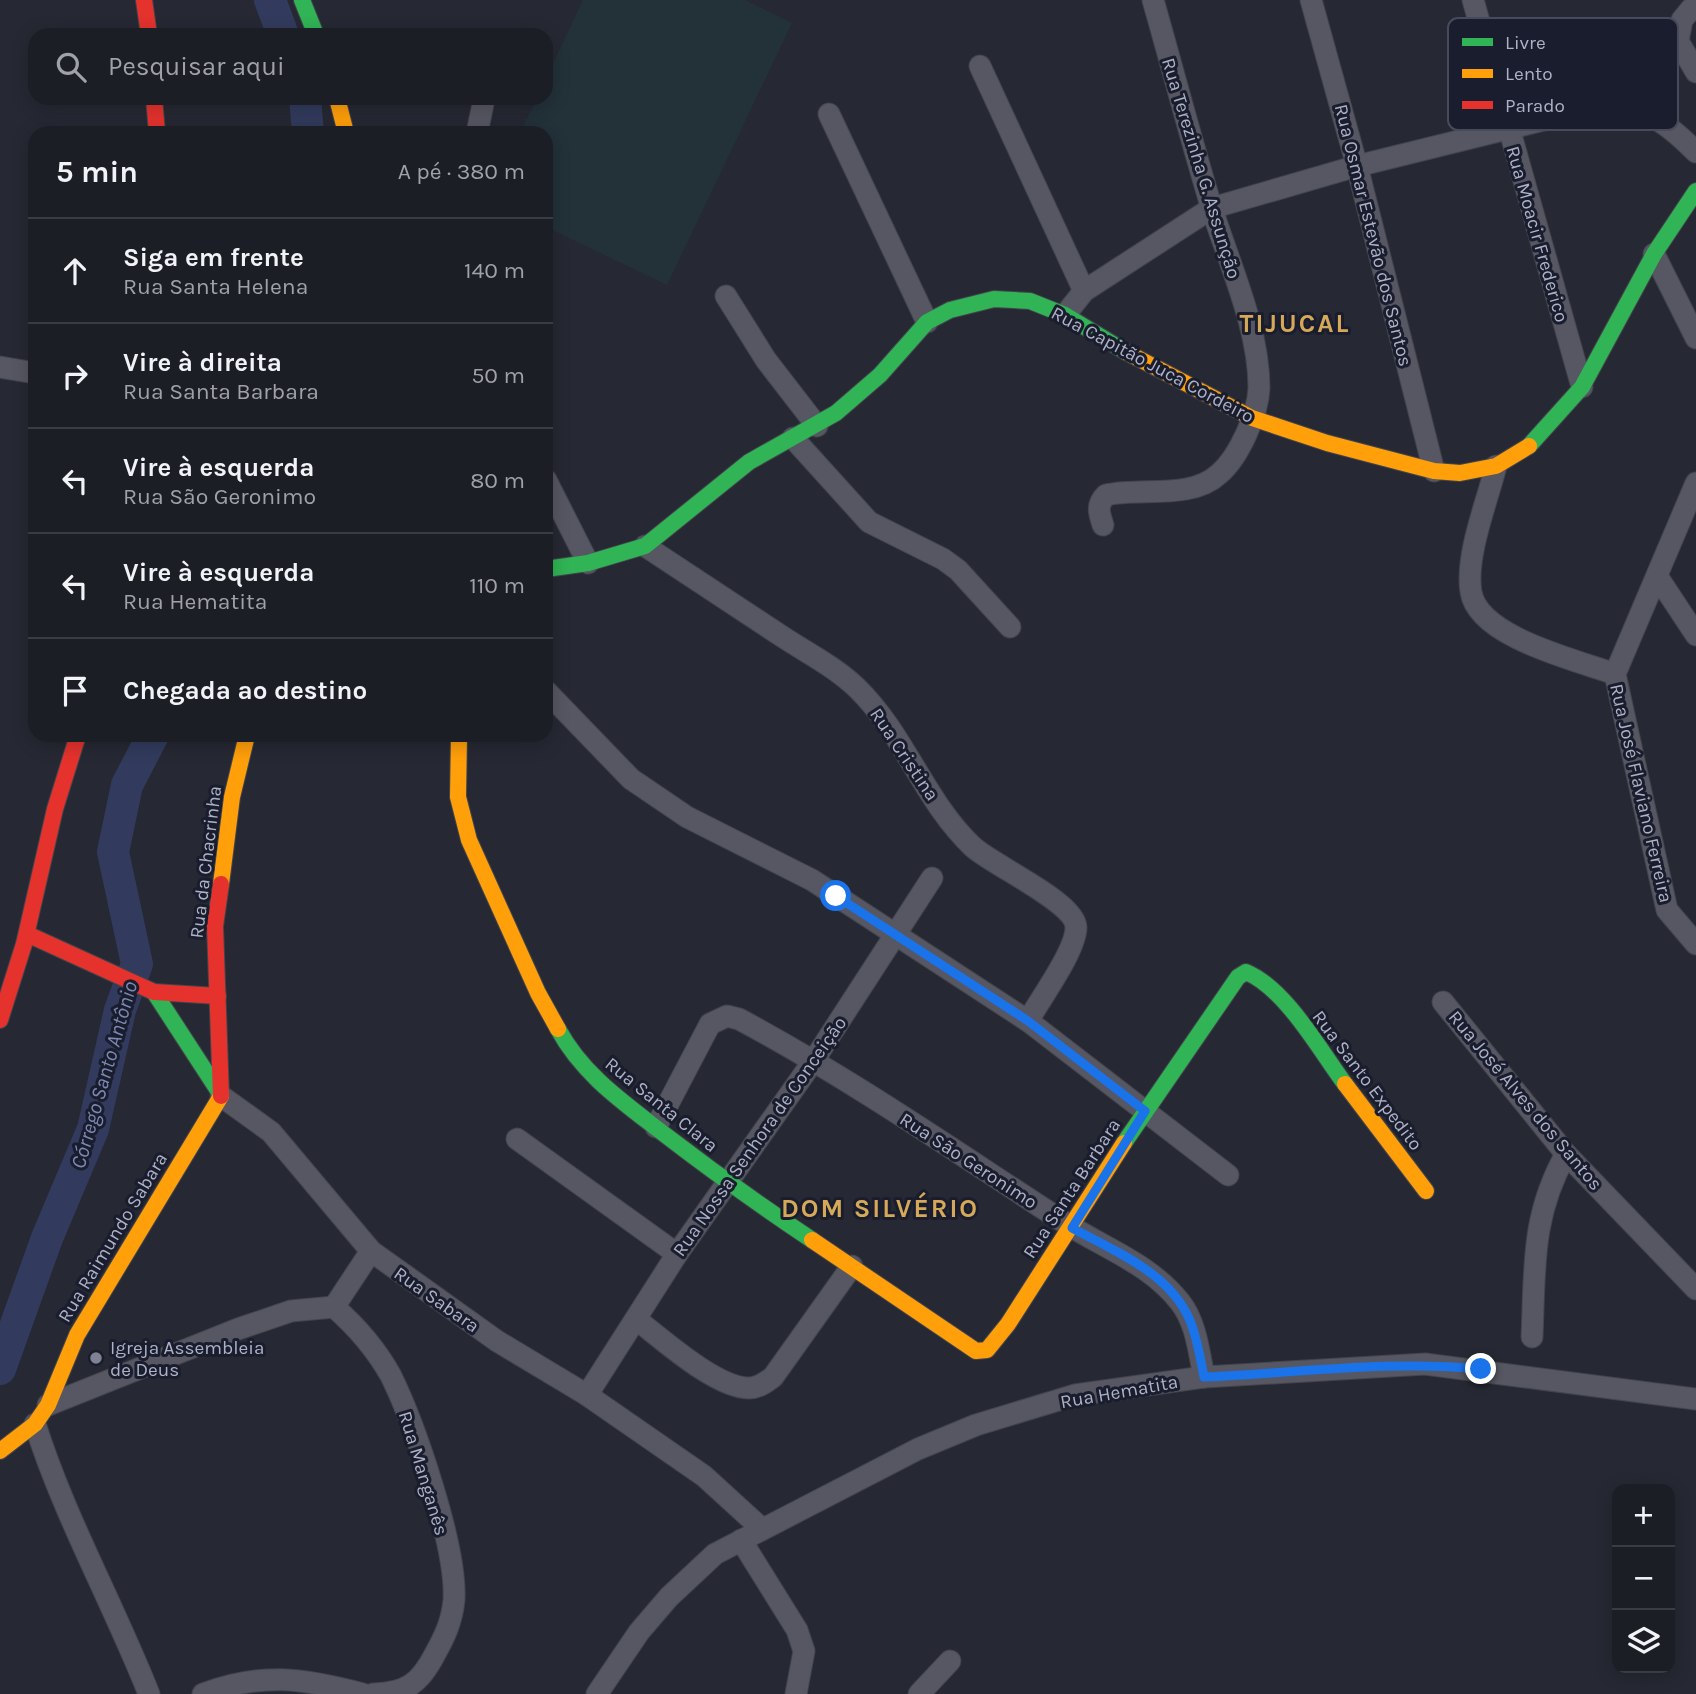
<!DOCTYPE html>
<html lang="pt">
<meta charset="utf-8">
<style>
:root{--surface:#1c1e26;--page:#25272e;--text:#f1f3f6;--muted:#a0a2a7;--line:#3a3c43}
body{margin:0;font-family:Karla,sans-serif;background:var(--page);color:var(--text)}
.controls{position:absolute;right:21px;bottom:21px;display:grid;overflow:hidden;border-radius:14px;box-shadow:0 4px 18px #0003}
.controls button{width:63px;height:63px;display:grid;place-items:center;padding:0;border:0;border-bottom:2px solid var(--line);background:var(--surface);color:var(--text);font:35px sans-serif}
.stop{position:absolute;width:21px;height:21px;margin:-16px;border:5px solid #1a73e8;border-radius:50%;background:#fff}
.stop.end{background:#1a73e8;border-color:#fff;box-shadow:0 2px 7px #0008}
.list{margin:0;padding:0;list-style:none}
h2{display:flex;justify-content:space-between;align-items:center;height:91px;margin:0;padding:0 28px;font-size:30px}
h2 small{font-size:23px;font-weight:400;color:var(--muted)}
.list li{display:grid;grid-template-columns:46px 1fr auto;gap:21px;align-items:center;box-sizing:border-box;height:105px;padding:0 28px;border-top:2px solid var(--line)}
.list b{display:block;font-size:26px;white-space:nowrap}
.list p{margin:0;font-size:23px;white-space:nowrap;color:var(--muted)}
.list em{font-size:23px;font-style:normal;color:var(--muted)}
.icon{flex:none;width:38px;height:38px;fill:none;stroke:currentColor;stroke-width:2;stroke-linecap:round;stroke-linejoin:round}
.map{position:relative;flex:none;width:1696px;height:1694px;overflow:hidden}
.search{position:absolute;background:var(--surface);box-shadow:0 4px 18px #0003;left:28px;top:28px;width:525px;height:77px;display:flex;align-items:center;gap:18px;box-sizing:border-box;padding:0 24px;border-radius:21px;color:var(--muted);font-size:26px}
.panel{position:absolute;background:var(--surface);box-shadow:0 4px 18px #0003;left:28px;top:126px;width:525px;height:616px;border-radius:21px}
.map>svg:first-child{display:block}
.green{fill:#233139}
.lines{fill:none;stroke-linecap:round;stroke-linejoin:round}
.river{stroke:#323b5d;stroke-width:32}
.street-casing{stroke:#42444c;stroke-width:23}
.fast-casing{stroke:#42444c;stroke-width:18}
.slow-casing{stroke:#42444c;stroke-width:18}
.jam-casing{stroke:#42444c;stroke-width:18}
.street{stroke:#565762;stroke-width:21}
.fast{stroke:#30b455;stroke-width:16}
.slow{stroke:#ff9f0a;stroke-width:16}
.jam{stroke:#e5322d;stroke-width:16}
.route{stroke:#1a73e8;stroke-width:9}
.poi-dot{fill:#7e8293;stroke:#191d2d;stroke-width:2.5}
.labels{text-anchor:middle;stroke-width:6;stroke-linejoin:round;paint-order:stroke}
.street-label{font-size:19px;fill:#aeb2c6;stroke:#191d2d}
.poi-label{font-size:19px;fill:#aeb2c6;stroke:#191d2d;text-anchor:start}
.water-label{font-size:21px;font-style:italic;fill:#7d89b3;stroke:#191d2d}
.district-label{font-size:26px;font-weight:bold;letter-spacing:2px;fill:#d6a959;stroke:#191d2d}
.key{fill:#191d2d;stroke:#464a5b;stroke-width:2}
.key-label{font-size:19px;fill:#aeb2c6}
</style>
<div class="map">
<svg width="1696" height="1694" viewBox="0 0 1696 1694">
<rect width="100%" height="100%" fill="#262833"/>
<path class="green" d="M 583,0 L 745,0 L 792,23 L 667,285 L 546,227 L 546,133 L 520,133 L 537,98 L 546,98 L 546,78 Z"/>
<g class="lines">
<g class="river">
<path d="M 270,0 L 283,35"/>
<path d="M 305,98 L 308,133"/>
<path d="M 0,1369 L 47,1238 L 93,1129 L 120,1010 L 137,964 L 113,852 L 127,785 L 153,735"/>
</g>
<defs>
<g id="street">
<path d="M 1311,0 L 1357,166 L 1434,471"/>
<path d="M 1473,0 L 1582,387"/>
<path d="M 1696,10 L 1691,9 L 1682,20 L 1678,41 L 1696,72"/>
<path d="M 980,66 L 1084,291"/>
<path d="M 829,114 L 927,322"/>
<path d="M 477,133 L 483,104"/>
<path d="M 1654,254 L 1696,338"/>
<path d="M 726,296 L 766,360 L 817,426"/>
<path d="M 1065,315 L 1084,291 L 1212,208 L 1357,166 L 1592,108 C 1641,103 1663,119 1696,152"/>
<path d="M 0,367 L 35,373"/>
<path d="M 793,438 L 869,522 L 943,559 L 958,570 L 1010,627"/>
<path d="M 1496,466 C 1487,502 1465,556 1471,592 C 1478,637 1576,660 1615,674"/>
<path d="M 546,480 L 588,563"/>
<path d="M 1103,525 C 1099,513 1096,505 1106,495 C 1141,487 1191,500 1219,474 C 1239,457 1258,414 1259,388 C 1259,328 1230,266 1212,209 C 1191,140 1173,70 1153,0"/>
<path d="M 645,546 C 691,576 737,607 783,637 C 809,654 835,667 857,688 C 905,735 925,802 973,847 C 994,866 1075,902 1076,927 C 1076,951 1040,999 1028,1021"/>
<path d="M 1657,576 L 1696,635"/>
<path d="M 1615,674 L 1667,910 L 1696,944"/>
<path d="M 1615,674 L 1696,483"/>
<path d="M 546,691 L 631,779 L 687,817 L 812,880 L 1028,1021 L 1228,1175"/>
<path d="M 1443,1002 L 1566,1154 L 1696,1289"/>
<path d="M 221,1096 L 271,1132 L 371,1251 L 497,1341 L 587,1395 L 704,1476 L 761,1528"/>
<path d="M 656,1127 L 710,1024 L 727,1016 L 739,1019 C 853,1080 959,1154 1067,1224 C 1106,1249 1150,1264 1180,1302 C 1196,1322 1199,1352 1204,1377"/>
<path d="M 517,1139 L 677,1254"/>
<path d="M 334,1307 L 371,1251"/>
<path d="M 636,1319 C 662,1339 716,1388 749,1388 C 759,1388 766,1382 773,1377 L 852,1266"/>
<path d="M 1532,1337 C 1535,1268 1531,1216 1566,1154"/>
<path d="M 587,1395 L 677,1254 L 814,1060 L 932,878"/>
<path d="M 48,1405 L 238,1329 L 291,1311 L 334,1307 C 357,1327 376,1349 391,1376 C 415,1425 457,1547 454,1600 C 452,1621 445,1636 435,1654 C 420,1683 407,1693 373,1694"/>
<path d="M 35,1424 C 64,1516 113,1603 149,1694"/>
<path d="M 741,1540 L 797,1630 L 804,1651 L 796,1694"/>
<path d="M 203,1694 C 262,1672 303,1678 363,1694"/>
<path d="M 597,1694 L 639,1632 L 669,1597 L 715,1554 L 918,1449 L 976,1425 L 1075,1395 L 1204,1377 L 1425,1364 L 1696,1399"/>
<path d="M 919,1694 L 950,1661"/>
</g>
<g id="fast">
<path d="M 302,0 L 316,35"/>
<path d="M 1529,446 L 1582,387 L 1654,254 L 1696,191"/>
<path d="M 546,569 L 588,563 L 645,546 L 749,462 L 836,413 L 880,375 L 927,322 L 950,310 L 994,299 L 1030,301 L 1065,315 L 1126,352"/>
<path d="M 154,992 L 221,1095"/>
<path d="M 558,1029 C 583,1075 623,1102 664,1134 C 712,1171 761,1206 812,1240"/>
<path d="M 1124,1143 L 1238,977 L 1246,972 C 1286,989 1319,1049 1345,1084"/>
</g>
<g id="slow">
<path d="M 337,98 L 346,133"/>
<path d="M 1126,352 L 1252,418 L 1327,443 L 1434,471 L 1460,473 L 1496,466 L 1529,446"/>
<path d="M 459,735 L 458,797 L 469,840 L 538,993 L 558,1029"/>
<path d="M 221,884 L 232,797 L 247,735"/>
<path d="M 1345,1084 L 1426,1191"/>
<path d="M 812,1240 L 976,1351 L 987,1350 L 1008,1324 L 1124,1143"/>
<path d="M 0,1451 L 35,1424 L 48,1405 L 77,1335 L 221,1096"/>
</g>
<g id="jam">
<path d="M 144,0 L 149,35"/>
<path d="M 154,98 L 157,133"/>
<path d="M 221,884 L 215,926 L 221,1096"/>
<path d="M 27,934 L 154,992 L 218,996"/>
<path d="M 0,1020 L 24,944 L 55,809 L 78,735"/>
</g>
</defs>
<use href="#street" class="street-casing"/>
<use href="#fast" class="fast-casing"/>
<use href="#slow" class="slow-casing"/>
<use href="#jam" class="jam-casing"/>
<use href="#street" class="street"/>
<use href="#fast" class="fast"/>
<use href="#slow" class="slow"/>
<use href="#jam" class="jam"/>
</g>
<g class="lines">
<path class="route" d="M 836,896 L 1028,1021 L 1145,1111 L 1072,1228 C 1117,1252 1177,1276 1193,1329 C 1198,1344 1201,1361 1204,1377 C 1297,1373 1389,1360 1481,1369"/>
</g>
<circle class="poi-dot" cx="96" cy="1358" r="7"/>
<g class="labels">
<g class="street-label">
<text transform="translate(1202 168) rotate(73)" y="7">Rua Terezinha G. Assunção</text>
<text transform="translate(1538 234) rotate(74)" y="7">Rua Moacir Frederico</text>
<text transform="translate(1374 235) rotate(76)" y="7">Rua Osmar Estevão dos Santos</text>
<text transform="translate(1153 364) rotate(28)" y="7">Rua Capitão Juca Cordeiro</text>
<text transform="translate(905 754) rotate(56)" y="7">Rua Cristina</text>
<text transform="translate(1642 793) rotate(77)" y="7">Rua José Flaviano Ferreira</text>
<text transform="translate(205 862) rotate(-83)" y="7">Rua da Chacrinha</text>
<text transform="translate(1368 1080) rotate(53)" y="7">Rua Santo Expedito</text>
<text transform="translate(1526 1100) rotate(50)" y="7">Rua José Alves dos Santos</text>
<text transform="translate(662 1104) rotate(39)" y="7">Rua Santa Clara</text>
<text transform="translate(759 1136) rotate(-55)" y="7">Rua Nossa Senhora de Conceição</text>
<text transform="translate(969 1160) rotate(33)" y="7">Rua São Geronimo</text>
<text transform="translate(1071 1188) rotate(-57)" y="7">Rua Santa Barbara</text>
<text transform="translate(112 1237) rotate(-59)" y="7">Rua Raimundo Sabara</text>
<text transform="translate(437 1299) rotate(35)" y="7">Rua Sabara</text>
<text transform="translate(1119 1391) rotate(-10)" y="7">Rua Hematita</text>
<text transform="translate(424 1473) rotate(73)" y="7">Rua Manganês</text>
</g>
<g class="poi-label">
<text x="110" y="1354">Igreja Assembleia<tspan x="110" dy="22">de Deus</tspan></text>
</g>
<g class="water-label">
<text transform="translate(104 1075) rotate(-74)" y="7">Córrego Santo Antônio</text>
</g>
<g class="district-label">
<text x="1295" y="332">TIJUCAL</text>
<text x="880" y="1217">DOM SILVÉRIO</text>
</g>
</g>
<rect x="1448" y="18" width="230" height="112" rx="10" class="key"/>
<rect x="1462" y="38" width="31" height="8" fill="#30b455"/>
<rect x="1462" y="69" width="31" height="9" fill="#ff9f0a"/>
<rect x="1462" y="101" width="31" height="8" fill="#e5322d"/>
<g class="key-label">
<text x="1505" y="49">Livre</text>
<text x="1505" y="80">Lento</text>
<text x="1505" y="112">Parado</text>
</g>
</svg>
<div class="controls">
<button>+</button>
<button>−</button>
<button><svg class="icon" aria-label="layers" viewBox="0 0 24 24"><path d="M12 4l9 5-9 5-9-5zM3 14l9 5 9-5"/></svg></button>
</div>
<div class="stop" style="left:836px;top:896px"></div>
<div class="stop end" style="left:1481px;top:1369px"></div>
<div class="search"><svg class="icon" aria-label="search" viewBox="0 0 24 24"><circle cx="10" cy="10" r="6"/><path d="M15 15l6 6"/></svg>Pesquisar aqui</div>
<section class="panel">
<h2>5 min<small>A pé · 380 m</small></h2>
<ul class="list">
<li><svg class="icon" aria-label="ahead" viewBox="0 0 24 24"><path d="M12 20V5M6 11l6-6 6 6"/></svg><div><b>Siga em frente</b><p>Rua Santa Helena</p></div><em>140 m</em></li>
<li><svg class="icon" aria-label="right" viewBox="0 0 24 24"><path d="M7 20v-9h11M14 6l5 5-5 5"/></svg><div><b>Vire à direita</b><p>Rua Santa Barbara</p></div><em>50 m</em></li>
<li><svg class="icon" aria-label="left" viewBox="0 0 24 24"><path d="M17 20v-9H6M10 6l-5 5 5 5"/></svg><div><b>Vire à esquerda</b><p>Rua São Geronimo</p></div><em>80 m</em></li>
<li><svg class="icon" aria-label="left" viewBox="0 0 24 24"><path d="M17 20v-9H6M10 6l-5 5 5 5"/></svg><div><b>Vire à esquerda</b><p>Rua Hematita</p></div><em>110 m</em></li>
<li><svg class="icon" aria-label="arrive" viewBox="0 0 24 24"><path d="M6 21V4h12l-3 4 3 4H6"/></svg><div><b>Chegada ao destino</b></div></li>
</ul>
</section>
</div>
